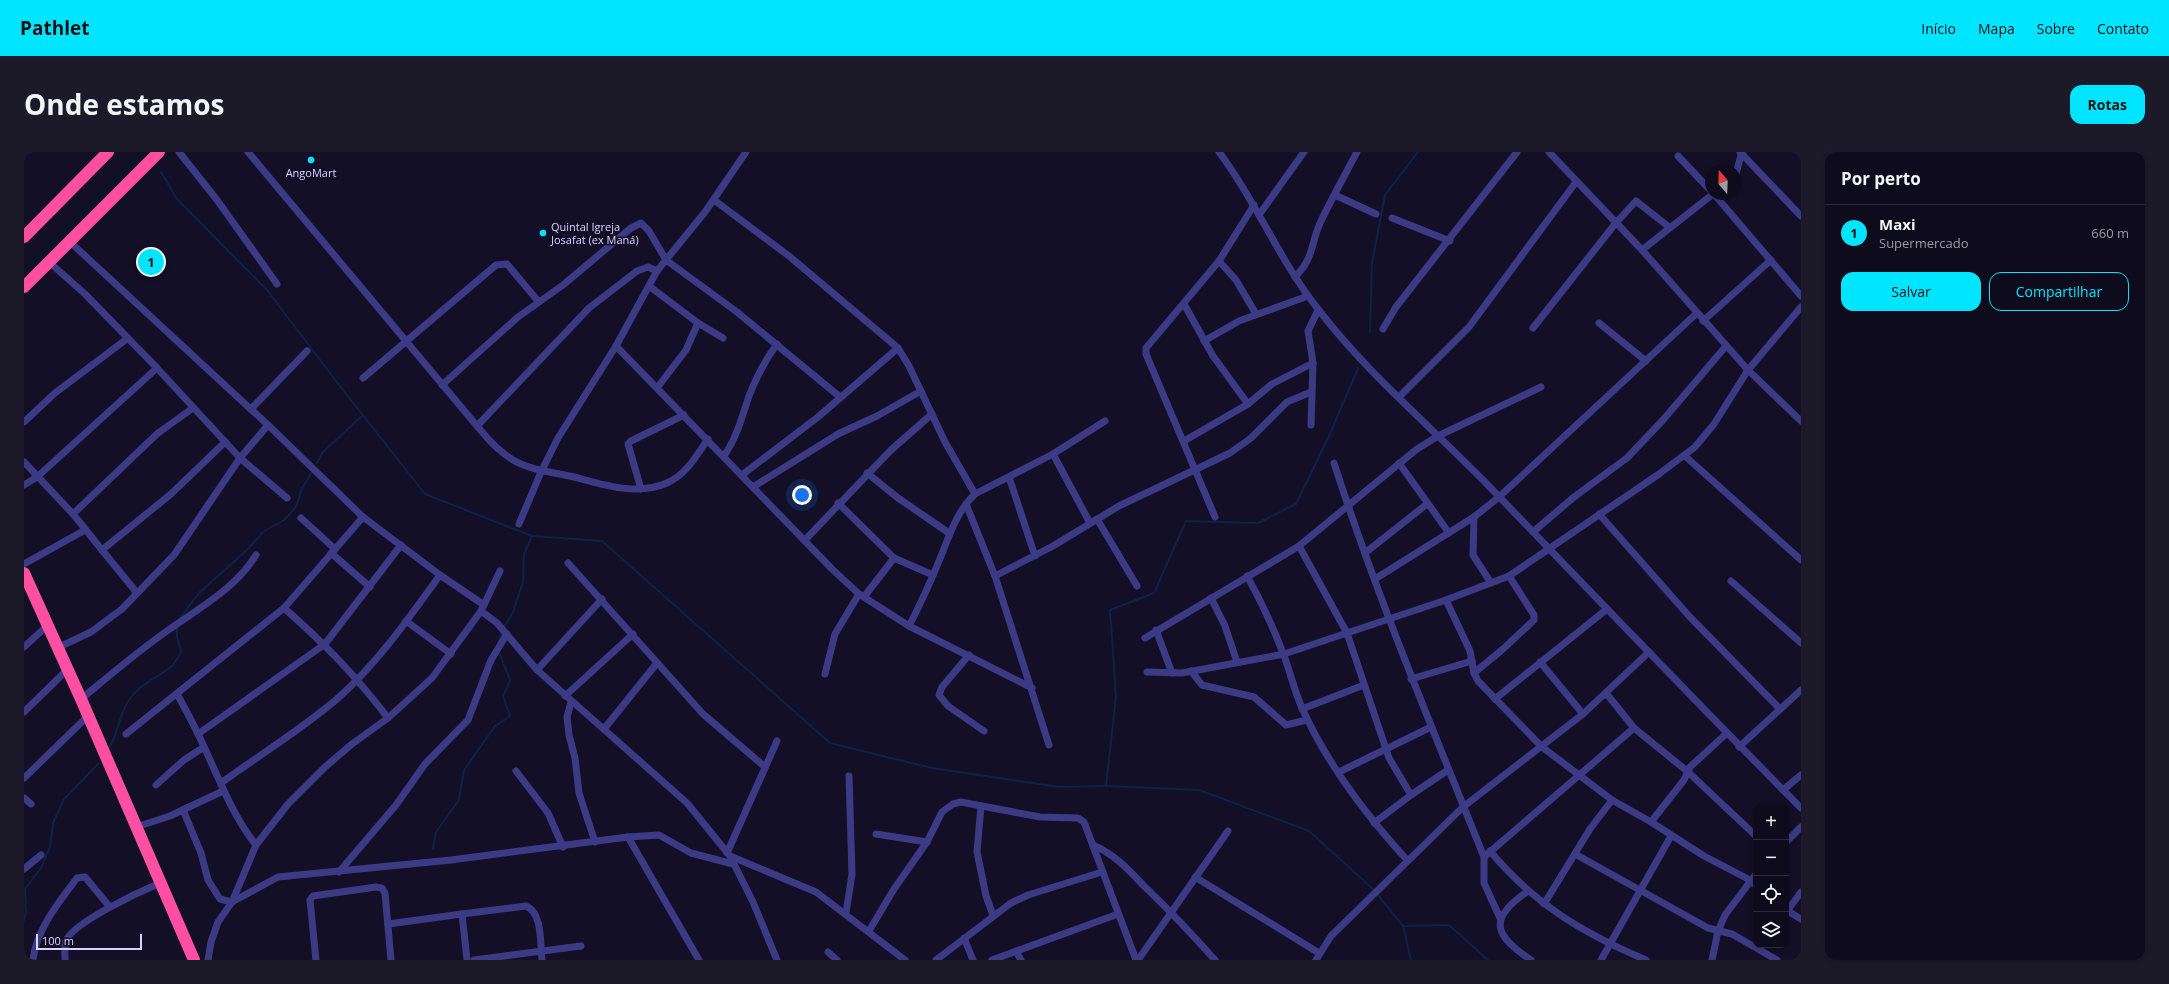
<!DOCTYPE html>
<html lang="pt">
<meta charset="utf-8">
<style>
:root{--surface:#0e0b1c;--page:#1c1929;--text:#f1f3f6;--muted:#9b9ba3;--line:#2e2b3b;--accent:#00e5ff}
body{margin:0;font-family:"Open Sans",sans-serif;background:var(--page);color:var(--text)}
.controls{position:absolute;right:12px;bottom:12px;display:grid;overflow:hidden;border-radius:8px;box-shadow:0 2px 6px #0003}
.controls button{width:36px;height:36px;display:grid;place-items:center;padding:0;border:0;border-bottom:1px solid var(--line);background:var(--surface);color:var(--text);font:20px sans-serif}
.compass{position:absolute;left:1681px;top:12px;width:36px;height:36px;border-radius:50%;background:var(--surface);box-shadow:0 2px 6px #0003;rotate:341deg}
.scale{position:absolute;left:12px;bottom:10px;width:106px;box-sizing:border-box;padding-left:4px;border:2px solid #d9d4ff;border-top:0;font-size:11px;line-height:14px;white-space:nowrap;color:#d9d4ff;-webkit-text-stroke:3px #130f26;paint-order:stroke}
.you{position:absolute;left:778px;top:343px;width:14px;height:14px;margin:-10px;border:3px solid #fff;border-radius:50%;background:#1a73e8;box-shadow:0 0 0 6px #1a73e833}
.badge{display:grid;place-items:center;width:26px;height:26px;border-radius:50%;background:var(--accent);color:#111;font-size:13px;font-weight:700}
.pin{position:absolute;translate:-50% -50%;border:2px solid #fff;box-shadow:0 1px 4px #0006}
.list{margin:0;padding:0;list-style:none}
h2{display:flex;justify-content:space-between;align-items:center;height:52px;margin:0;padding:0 16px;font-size:17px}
h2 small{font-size:13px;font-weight:400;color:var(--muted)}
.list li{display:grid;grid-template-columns:26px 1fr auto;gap:12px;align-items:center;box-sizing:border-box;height:56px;padding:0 16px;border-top:1px solid var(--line)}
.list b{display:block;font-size:15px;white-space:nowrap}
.list p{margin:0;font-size:13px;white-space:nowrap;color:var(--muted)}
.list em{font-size:13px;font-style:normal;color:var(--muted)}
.actions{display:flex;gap:8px;padding:12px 16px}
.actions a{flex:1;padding:9px 0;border:1px solid var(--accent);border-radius:12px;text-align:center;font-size:14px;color:var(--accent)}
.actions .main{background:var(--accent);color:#111}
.icon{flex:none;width:22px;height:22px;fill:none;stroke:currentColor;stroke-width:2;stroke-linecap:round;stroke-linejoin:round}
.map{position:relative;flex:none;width:1777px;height:808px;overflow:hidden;border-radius:12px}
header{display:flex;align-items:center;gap:24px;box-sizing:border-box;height:56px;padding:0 20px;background:var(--accent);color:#111}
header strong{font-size:19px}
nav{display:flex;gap:22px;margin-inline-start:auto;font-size:14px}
.intro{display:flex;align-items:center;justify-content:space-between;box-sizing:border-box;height:96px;padding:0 24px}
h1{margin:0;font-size:28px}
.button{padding:10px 18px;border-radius:12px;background:var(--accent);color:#111;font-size:14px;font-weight:700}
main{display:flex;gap:24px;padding:0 24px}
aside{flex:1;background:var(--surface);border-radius:12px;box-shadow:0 2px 6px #0003}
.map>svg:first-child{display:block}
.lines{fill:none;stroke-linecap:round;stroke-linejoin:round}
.stream{stroke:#0c2248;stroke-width:2}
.street{stroke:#3d3a85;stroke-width:7}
.highway{stroke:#ff4fa3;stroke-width:12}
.poi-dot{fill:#00e5ff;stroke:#130f26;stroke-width:1.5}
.labels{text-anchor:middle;stroke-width:3;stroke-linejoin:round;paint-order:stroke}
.poi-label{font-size:11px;fill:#d9d4ff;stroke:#130f26}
</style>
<header>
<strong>Pathlet</strong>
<nav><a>Início</a><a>Mapa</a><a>Sobre</a><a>Contato</a></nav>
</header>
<div class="intro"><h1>Onde estamos</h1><a class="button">Rotas</a></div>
<main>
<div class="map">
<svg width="1777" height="808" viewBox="0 0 1777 808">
<rect width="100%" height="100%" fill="#130f26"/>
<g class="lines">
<g class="stream">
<path d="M 137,20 L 153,47 L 243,138 L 312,229 L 401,342 L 508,384 L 578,389 L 806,591 L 908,616 L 1035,635 L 1082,634"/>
<path d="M 1346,180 L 1348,111 L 1361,43 L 1394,0"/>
<path d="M 1334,216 L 1305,284 L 1272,352 L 1234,371 L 1162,369 L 1130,441 L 1086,458 L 1092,545 L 1082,634 L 1175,638 L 1285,679 L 1349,737 L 1379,774 L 1425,773 L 1464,808"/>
<path d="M 293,311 L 298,301 L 339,263"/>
<path d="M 155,467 L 175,441 L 223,398 L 239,380 L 260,368 L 272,355 L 278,336 L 288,320"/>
<path d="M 480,475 L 489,460 L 499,430 L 500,402 L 508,384"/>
<path d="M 474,492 L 478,479"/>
<path d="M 85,596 C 95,580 95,560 107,545 C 117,531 136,525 149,513 C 152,509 155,504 157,500 L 153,485 L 153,475"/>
<path d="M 409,697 L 412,680 L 435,648 L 440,618 L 471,574 L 486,564 L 479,544 L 486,528 L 475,500"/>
<path d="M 0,768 L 2,760 L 1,737 L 17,716 L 26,695 L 29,671 L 40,647 L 75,611"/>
<path d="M 1379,774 L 1387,808"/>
</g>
<g class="street">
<path d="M 155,0 L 193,48 L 253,132"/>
<path d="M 224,0 L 453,274 C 464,287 474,299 489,308 C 508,319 529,320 550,325 C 580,333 613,344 643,331 C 663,322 672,304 684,287"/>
<path d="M 1195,0 C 1232,49 1255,108 1294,157 C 1342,220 1404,272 1460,329 C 1565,438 1670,548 1777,656"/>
<path d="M 1525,0 L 1618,98 L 1724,218 L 1777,269"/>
<path d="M 1716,0 L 1777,64"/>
<path d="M 1654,4 L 1687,39"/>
<path d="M 1711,25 L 1718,0"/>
<path d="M 1690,42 L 1777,144"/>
<path d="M 1311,43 L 1352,62"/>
<path d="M 690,48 L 765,104 L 874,196 L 885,214 L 921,290 L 951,342"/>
<path d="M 1235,63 L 1280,0"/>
<path d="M 1368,66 L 1426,89"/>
<path d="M 45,89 L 244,273 L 339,365 L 416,423 L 460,453"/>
<path d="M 1618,98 L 1689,42"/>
<path d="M 1195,109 L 1212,128 L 1232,162"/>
<path d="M 25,110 L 61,142 L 133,216 L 216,306 L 263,346"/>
<path d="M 1271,125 C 1291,105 1286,92 1297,69 C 1308,46 1321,23 1333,0"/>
<path d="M 625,134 L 674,171 L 699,186"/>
<path d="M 1160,152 L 1189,204 L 1224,252"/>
<path d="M 1679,169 L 1747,108"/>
<path d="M 1575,171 L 1622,209"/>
<path d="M 1509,176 L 1591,72 L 1612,49 L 1645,75"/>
<path d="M 1359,177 L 1372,155 L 1493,0"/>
<path d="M 1180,189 L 1215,169 L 1284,144"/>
<path d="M 592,194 L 808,417 L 835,442 L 885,474 L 1008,536"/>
<path d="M 339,226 L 472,113 L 483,112 L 514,149"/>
<path d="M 418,233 L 494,165 L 539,133 L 607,76 L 617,71 L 625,79 L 642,108 L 713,160 L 816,245"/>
<path d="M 633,236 L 662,198 L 674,171"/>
<path d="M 1375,245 L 1445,175 L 1552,30"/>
<path d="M 227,257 L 283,199"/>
<path d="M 0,270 L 31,241 L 104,186"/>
<path d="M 1287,273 L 1289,211 L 1284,179 L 1294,158"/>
<path d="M 453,274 L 565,156 L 613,119 L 624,115 L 633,119"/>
<path d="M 1160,289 L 1224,252 L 1248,232 L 1289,211"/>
<path d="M 1029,302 L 1066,371"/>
<path d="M 700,304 C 713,285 718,265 725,244 C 732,226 742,207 753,192"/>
<path d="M 1661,304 L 1777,408"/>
<path d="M 0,310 L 49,362 L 78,398 L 147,342 L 201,290"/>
<path d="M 1310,311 C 1353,445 1408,575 1460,705 L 1460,731 L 1476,766"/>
<path d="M 1375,311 L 1425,381"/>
<path d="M 843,321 L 874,346 L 925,381"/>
<path d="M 718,323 L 794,265 L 874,196"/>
<path d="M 985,325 L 1011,404"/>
<path d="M 0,333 L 13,325 L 133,216"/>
<path d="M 729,335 L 814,282 L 853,264 L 897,239"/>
<path d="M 617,337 L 604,292 L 607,289 L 660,263"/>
<path d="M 814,351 L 870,406 L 909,423"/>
<path d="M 942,352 L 971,424 L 1025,593"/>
<path d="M 49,362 L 134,281 L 169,256"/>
<path d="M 1575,362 L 1665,464 L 1756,557"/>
<path d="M 1191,365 L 1122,202 L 1122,196 L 1195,109 L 1230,53"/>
<path d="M 1450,365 L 1449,403 L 1467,431"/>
<path d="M 277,366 L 311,397"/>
<path d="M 1073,367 L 1113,434"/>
<path d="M 495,372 L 517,320 L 534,286 L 592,194 L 633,119 L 681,60 L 722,0"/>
<path d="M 1509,380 L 1550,345 L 1603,306 L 1639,268 L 1702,194"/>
<path d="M 781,388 L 867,298 L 908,262"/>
<path d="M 1275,394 L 1323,481 L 1365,606 L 1387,643"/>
<path d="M 78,398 L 113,441"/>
<path d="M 307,401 L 346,435"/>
<path d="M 1341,401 L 1403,352"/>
<path d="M 544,411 L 679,562 L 741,615"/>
<path d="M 0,412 L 61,378"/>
<path d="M 971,424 L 1029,394 L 1095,354 L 1206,301 L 1227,286 L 1263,250 L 1287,240"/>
<path d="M 1223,424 C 1237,449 1249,475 1259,501 C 1266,519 1270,538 1278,556 C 1303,612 1342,663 1383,708"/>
<path d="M 1351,427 L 1450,365 L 1475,345 L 1673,161"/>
<path d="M 1707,429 L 1777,491"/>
<path d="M 840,445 L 870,406"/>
<path d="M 1187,446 L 1201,474 L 1213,510"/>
<path d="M 1422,448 L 1446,499 L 1450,521 L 1454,529 L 1518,595 L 1588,648 L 1627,670 L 1680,704 L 1726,728 L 1732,734"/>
<path d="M 260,456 C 301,492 331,523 364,566"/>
<path d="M 457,459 L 473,471 L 513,518 L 663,651 L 706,704 L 729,750 L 753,808"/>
<path d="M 382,469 L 427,502"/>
<path d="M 885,474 C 896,453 906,431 915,409 C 925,385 932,360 951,342 L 1029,302 L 1081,269"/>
<path d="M 1132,478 L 1148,521"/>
<path d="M 1121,486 L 1275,394 L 1393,297 L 1414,284 L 1517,235"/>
<path d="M 0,495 L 24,473"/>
<path d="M 33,496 L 67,480 L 98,457 L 150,403 L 216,306 L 244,273"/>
<path d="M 945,503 L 918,535 L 915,543 L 924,554 L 960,579"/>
<path d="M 1516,510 L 1559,562"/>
<path d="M 513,518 L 578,447"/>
<path d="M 1167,519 L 1178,533 L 1230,545 L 1262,573 L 1283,568"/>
<path d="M 1123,520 L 1158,521 L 1260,502 L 1422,448 L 1485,424 L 1635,322 L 1671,295 L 1690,272 L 1724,218 L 1777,155"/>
<path d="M 1450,521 L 1479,497 L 1510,468 L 1510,463 L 1485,424"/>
<path d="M 801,522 L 811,482 L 835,442"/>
<path d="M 1387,527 L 1448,509"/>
<path d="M 1582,541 L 1610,576 L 1663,619 L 1732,684"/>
<path d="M 153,542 C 163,560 173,578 181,597 C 197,631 209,664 232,693"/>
<path d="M 541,544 L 609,482"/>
<path d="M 57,547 C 85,524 113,500 143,479 C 175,456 211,437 232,403"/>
<path d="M 1471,547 L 1583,457"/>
<path d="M 547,550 L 543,565 L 545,583 L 551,606 L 555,641 L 571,690"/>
<path d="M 1278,557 L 1340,533"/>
<path d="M 0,560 L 44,517"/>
<path d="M 580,577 L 633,511"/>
<path d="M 102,582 L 260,456 L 339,365"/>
<path d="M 174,582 L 301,492 L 377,393"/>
<path d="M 1715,595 L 1777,538"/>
<path d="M 492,619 L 524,661 L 539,695"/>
<path d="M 1315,620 L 1407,575"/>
<path d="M 0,626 L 64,564"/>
<path d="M 197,631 C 234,604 278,577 313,547 C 353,512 385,466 416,423"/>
<path d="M 132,633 L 160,608 L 180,595"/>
<path d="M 1759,638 L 1777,623"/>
<path d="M 0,646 L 7,652"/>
<path d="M 957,654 L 953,700 L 962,744 L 969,763"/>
<path d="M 159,658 L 177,701 L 184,728 L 196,747 L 208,750 L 254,725 L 427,708 L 604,685 L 675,808"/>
<path d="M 1627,670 L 1660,628 L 1666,615 L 1703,581"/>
<path d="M 1350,671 L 1387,643 L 1424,618"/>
<path d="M 112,675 L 146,664 L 199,639"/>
<path d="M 852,682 L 903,690"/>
<path d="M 604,685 L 635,683 L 667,701 L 709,712"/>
<path d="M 1762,690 L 1777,675"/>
<path d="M 1069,693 C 1090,702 1104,717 1119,733 C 1144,757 1168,782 1191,808"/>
<path d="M 1466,699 C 1511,753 1559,781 1622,808"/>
<path d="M 703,701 L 753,589"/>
<path d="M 1551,702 L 1684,776 L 1708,782 L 1753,808"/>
<path d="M 706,704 L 792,740 L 881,808"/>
<path d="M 1460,705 L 1610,576"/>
<path d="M 0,717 L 17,703"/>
<path d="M 315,720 L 372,653 L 401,612 L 444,568 L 467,508 L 483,482"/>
<path d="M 1171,725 L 1295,801"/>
<path d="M 1504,739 C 1464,766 1469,783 1507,808"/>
<path d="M 1520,752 L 1566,677 L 1588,648"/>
<path d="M 1762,758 L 1777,767"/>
<path d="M 1763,759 L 1777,740"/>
<path d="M 822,761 L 828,722 L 825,624"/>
<path d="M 438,762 L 502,754 C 519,761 516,792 518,808"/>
<path d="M 364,772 L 438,762 L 443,808"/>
<path d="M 845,779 L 870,737 L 903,690 L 918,660 L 929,652 L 937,650 L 1016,665 L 1054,666 L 1060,670 L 1112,808"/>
<path d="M 940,786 L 949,808"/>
<path d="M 992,799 L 997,808"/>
<path d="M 804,800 L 813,808"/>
<path d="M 9,808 C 12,778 35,750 53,726 L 61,725 L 85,754"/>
<path d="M 41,808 C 41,802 40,795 42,789 C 48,771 117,739 136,731"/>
<path d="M 184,808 L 187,790 L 194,770 L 208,750 L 232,693 L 264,652 L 301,615 L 328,592 L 364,566 L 408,526 L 457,459 L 476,419"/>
<path d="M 292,808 L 286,748 L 289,744 L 352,735 L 358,736 L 361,741 L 367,808"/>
<path d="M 450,808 L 557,794"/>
<path d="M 912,808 L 987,751 L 1004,743 L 1078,720"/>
<path d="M 968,808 L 1094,762"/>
<path d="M 1114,808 L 1204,679"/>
<path d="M 1292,808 L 1307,784 L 1439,655 L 1559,562 L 1625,500"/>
<path d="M 1577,808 L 1647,684"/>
<path d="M 1688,808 L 1694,779 L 1701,763 L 1732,722"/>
</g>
<g class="highway">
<path d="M 0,85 L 84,0"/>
<path d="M 0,135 L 135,0"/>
<path d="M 0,421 L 57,547 L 170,808"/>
</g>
</g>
<g class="poi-dot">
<circle cx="287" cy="8" r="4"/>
<circle cx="519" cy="81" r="4"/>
</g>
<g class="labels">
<g class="poi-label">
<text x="287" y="25">AngoMart</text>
<text x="527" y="79" text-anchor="start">Quintal Igreja<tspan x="527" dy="13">Josafat (ex Maná)</tspan></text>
</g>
</g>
</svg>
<div class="controls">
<button>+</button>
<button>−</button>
<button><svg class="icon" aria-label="locate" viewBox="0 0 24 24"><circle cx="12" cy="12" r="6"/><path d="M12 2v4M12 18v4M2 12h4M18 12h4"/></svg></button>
<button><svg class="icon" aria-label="layers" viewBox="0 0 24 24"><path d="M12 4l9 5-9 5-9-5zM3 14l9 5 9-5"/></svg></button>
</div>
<svg class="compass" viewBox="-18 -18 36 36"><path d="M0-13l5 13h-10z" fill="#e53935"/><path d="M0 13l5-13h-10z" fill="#9b9ba3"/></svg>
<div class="scale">100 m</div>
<div class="you"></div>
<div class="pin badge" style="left:127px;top:110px">1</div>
</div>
<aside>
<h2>Por perto<small></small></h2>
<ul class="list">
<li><span class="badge">1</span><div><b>Maxi</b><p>Supermercado</p></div><em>660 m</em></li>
</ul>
<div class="actions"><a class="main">Salvar</a><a>Compartilhar</a></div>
</aside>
</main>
